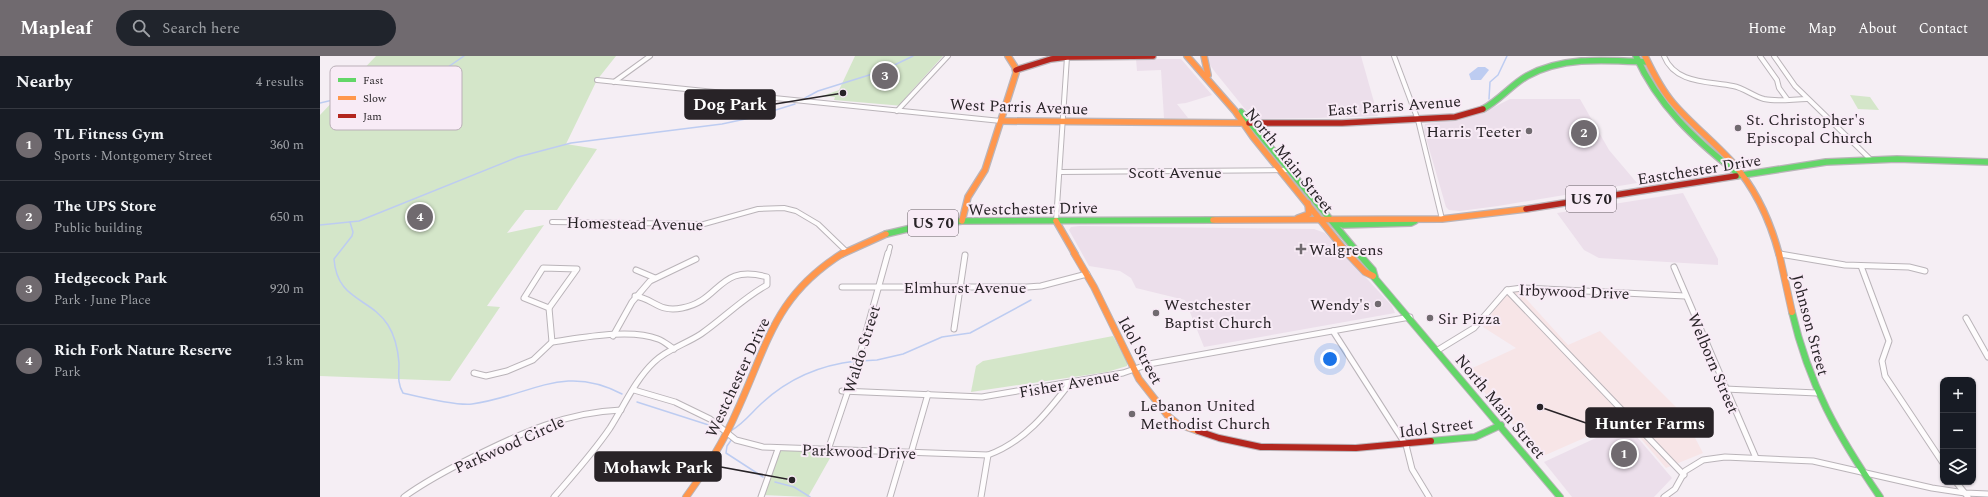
<!DOCTYPE html>
<meta charset="utf-8">
<style>
:root{--surface:#171b24;--page:#20242c;--text:#f1f3f6;--muted:#9ea1a6;--line:#363941;--accent:#706a6f}
body{margin:0;font-family:Spectral,serif;background:var(--page);color:var(--text)}
.controls{position:absolute;right:12px;bottom:12px;display:grid;overflow:hidden;border-radius:8px;box-shadow:0 1px 3px #0004}
.controls button{width:36px;height:36px;display:grid;place-items:center;padding:0;border:0;border-bottom:1px solid var(--line);background:var(--surface);color:var(--text);font:20px sans-serif}
.you{position:absolute;left:1010px;top:303px;width:14px;height:14px;margin:-10px;border:3px solid #fff;border-radius:50%;background:#1a73e8;box-shadow:0 0 0 6px #1a73e833}
.badge{display:grid;place-items:center;width:26px;height:26px;border-radius:50%;background:var(--accent);color:#fff;font-size:13px;font-weight:700}
.pin{position:absolute;translate:-50% -50%;border:2px solid #fff;box-shadow:0 1px 4px #0006}
.list{margin:0;padding:0;list-style:none}
h2{display:flex;justify-content:space-between;align-items:center;height:52px;margin:0;padding:0 16px;font-size:17px}
h2 small{font-size:13px;font-weight:400;color:var(--muted)}
.list li{display:grid;grid-template-columns:26px 1fr auto;gap:12px;align-items:center;box-sizing:border-box;height:72px;padding:0 16px;border-top:1px solid var(--line)}
.list b{display:block;font-size:15px;white-space:nowrap}
.list p{margin:0;font-size:13px;white-space:nowrap;color:var(--muted)}
.list em{font-size:13px;font-style:normal;color:var(--muted)}
.icon{flex:none;width:22px;height:22px;fill:none;stroke:currentColor;stroke-width:2;stroke-linecap:round;stroke-linejoin:round}
.map{position:relative;flex:none;width:1668px;height:441px;overflow:hidden}
header{display:flex;align-items:center;gap:24px;box-sizing:border-box;height:56px;padding:0 20px;background:var(--accent);color:#fff}
header strong{font-size:19px}
nav{display:flex;gap:22px;margin-inline-start:auto;font-size:14px}
.search{width:280px;height:36px;background:var(--page);display:flex;align-items:center;gap:10px;box-sizing:border-box;padding:0 14px;border-radius:22px;color:var(--muted);font-size:15px}
main{display:flex}
aside{flex:1;background:var(--surface)}
.map>svg:first-child{display:block}
.built{fill:#ecdfeb}
.industrial{fill:#f7e5e7}
.green{fill:#d4e6c9}
.water{fill:#bdccf1}
.lines{fill:none;stroke-linecap:round;stroke-linejoin:round}
.stream{stroke:#bdccf1;stroke-width:1.5}
.street-far1-casing{stroke:#bab4b9;stroke-width:6}
.street-casing{stroke:#bab4b9;stroke-width:7}
.fast-far1-casing{stroke:#bab4b9;stroke-width:8}
.fast-casing{stroke:#bab4b9;stroke-width:8}
.slow-far1-casing{stroke:#bab4b9;stroke-width:8}
.slow-casing{stroke:#bab4b9;stroke-width:8}
.jam-far1-casing{stroke:#bab4b9;stroke-width:8}
.jam-casing{stroke:#bab4b9;stroke-width:8}
.street-far1{stroke:#fefcfd;stroke-width:4}
.street{stroke:#fefcfd;stroke-width:5}
.fast-far1{stroke:#63d668;stroke-width:5.5}
.fast{stroke:#63d668;stroke-width:6}
.slow-far1{stroke:#ff974d;stroke-width:5.5}
.slow{stroke:#ff974d;stroke-width:6}
.jam-far1{stroke:#b3261e;stroke-width:5.5}
.jam{stroke:#b3261e;stroke-width:6}
.poi-dot{fill:#706a6f;stroke:#f8ebf6;stroke-width:1.5}
.labels{text-anchor:middle;stroke-width:4;stroke-linejoin:round;paint-order:stroke}
.shield{fill:#f8ebf6;stroke:#665f65;stroke-width:1}
.shield-label{font-size:15px;font-weight:bold;fill:#282327}
.street-label{font-size:16px;fill:#282327;stroke:#f8ebf6}
.poi-label{font-size:16px;fill:#282327;stroke:#f8ebf6;text-anchor:start}
.key{fill:#f8ebf6;stroke:#baafb8;stroke-width:1}
.key-label{font-size:11px;fill:#282327}
.leader{fill:none;stroke:#282327;stroke-width:1.5}
.callout-dot{fill:#282327;stroke:#f8ebf6;stroke-width:1.5}
.callout{fill:#282327;stroke:#282327;stroke-width:1.5}
.callout-label{font-size:17px;text-anchor:middle;font-weight:bold;fill:#fff}
</style>
<header>
<strong>Mapleaf</strong>
<div class="search"><svg class="icon" aria-label="search" viewBox="0 0 24 24"><circle cx="10" cy="10" r="6"/><path d="M15 15l6 6"/></svg>Search here</div>
<nav><a>Home</a><a>Map</a><a>About</a><a>Contact</a></nav>
</header>
<main>
<aside>
<h2>Nearby<small>4 results</small></h2>
<ul class="list">
<li><span class="badge">1</span><div><b>TL Fitness Gym</b><p>Sports · Montgomery Street</p></div><em>360 m</em></li>
<li><span class="badge">2</span><div><b>The UPS Store</b><p>Public building</p></div><em>650 m</em></li>
<li><span class="badge">3</span><div><b>Hedgecock Park</b><p>Park · June Place</p></div><em>920 m</em></li>
<li><span class="badge">4</span><div><b>Rich Fork Nature Reserve</b><p>Park</p></div><em>1.3 km</em></li>
</ul>
</aside>
<div class="map">
<svg width="1668" height="441" viewBox="0 0 1668 441">
<rect width="100%" height="100%" fill="#f5eef4"/>
<g class="built">
<path d="M 888,0 L 1041,0 L 1058,60 L 996,62 L 941,63 L 935,62 L 925,53 L 895,16 L 890,9 Z"/>
<path d="M 816,3 L 861,3 L 892,39 L 866,47 L 857,48 L 868,62 L 844,62 L 841,14 L 817,15 Z"/>
<path d="M 1190,43 L 1260,43 L 1289,94 L 1317,127 L 1178,150 L 1140,155 L 1129,154 L 1126,151 L 1104,75 L 1105,68 L 1144,62 L 1162,57 Z"/>
<path d="M 1363,137 L 1398,203 L 1398,209 L 1279,202 L 1264,194 L 1237,157 Z"/>
<path d="M 759,170 L 994,173 L 1005,177 L 1072,250 L 1075,257 L 884,291 L 865,244 L 816,232 L 811,222 L 800,215 L 769,210 L 749,174 L 751,171 Z"/>
<path d="M 1306,368 L 1352,422 L 1334,441 L 1252,441 L 1224,406 Z"/>
</g>
<path class="industrial" d="M 1198,234 L 1248,289 L 1280,275 L 1362,357 L 1383,397 L 1346,412 L 1305,364 L 1221,401 L 1146,315 L 1196,292 L 1163,271 L 1183,240 Z"/>
<g class="green">
<path d="M 56,0 L 296,0 L 277,24 L 246,88 L 277,93 L 237,154 L 205,154 L 187,177 L 224,169 L 167,250 L 180,251 L 130,325 L 0,320 L 0,59 Z"/>
<path d="M 535,0 L 623,0 L 586,41 L 583,50 L 514,44 L 515,41 L 502,40 L 519,34 Z"/>
<path d="M 1530,39 L 1550,41 L 1559,54 L 1538,53 Z"/>
<path d="M 793,280 L 807,306 L 807,310 L 787,316 L 651,336 L 656,310 L 663,305 Z"/>
<path d="M 458,393 L 514,395 L 488,441 L 442,439 Z"/>
</g>
<path class="water" d="M 1158,11 L 1165,11 L 1169,14 L 1161,24 L 1151,24 L 1149,18 Z"/>
<g class="lines">
<g class="stream">
<path d="M 485,42 L 498,35 L 562,15 L 593,0"/>
<path d="M 1169,43 L 1170,26 L 1178,19 L 1187,0"/>
<path d="M 0,47 L 107,22 L 118,18 L 144,0"/>
<path d="M 30,166 L 33,176 L 32,180 L 14,203 C 17,245 50,241 68,269 C 75,280 78,294 79,307 C 79,318 77,327 83,337 C 100,341 136,350 152,348 C 210,340 243,307 302,338"/>
<path d="M 0,169 L 39,165 L 198,101 L 251,87 L 402,68 L 430,62 L 475,48"/>
<path d="M 540,305 L 557,304 L 583,298 L 622,281 L 650,277 L 711,244"/>
<path d="M 317,346 L 398,372"/>
<path d="M 412,374 C 424,367 432,356 442,347 C 469,322 500,309 536,305"/>
<path d="M 412,383 L 407,390 L 406,397 L 443,421"/>
<path d="M 455,426 L 474,431 L 490,441"/>
</g>
<defs>
<g id="street-far1">
<path d="M 1074,0 L 1098,64 L 1122,163"/>
<path d="M 1344,0 C 1355,28 1388,25 1413,30 C 1424,32 1433,40 1444,43 C 1458,46 1473,43 1487,43"/>
<path d="M 1440,0 L 1457,24 L 1459,32 L 1467,43"/>
<path d="M 1454,0 L 1475,30 L 1550,103"/>
<path d="M 277,24 L 681,65"/>
<path d="M 294,26 L 330,0"/>
<path d="M 577,55 L 628,0"/>
<path d="M 740,116 L 970,114"/>
<path d="M 736,165 L 747,1"/>
<path d="M 232,166 L 384,168 L 438,153 L 464,152 L 476,155 L 498,168 L 525,194"/>
<path d="M 568,198 L 570,191"/>
</g>
<g id="street">
<path d="M 1460,198 L 1525,209 L 1589,211 L 1605,215"/>
<path d="M 1541,210 L 1569,285 L 1562,305 L 1565,320 L 1623,407"/>
<path d="M 1354,211 L 1436,402"/>
<path d="M 223,212 L 257,213 L 229,252 L 204,242 Z"/>
<path d="M 316,214 L 335,222"/>
<path d="M 522,231 L 707,231 L 721,230 L 767,218"/>
<path d="M 1187,234 L 1364,419"/>
<path d="M 1646,262 L 1668,301"/>
<path d="M 634,273 L 645,199"/>
<path d="M 1013,275 L 1086,389 L 1092,413 L 1109,441"/>
<path d="M 293,280 L 312,246 L 330,225 L 376,203"/>
<path d="M 232,286 C 261,282 310,272 338,283 C 344,285 349,290 354,293"/>
<path d="M 1118,294 L 1154,272 L 1187,234 L 1202,232 L 1365,240"/>
<path d="M 154,317 L 166,320 L 187,315 L 213,304 L 232,286 L 229,252"/>
<path d="M 1405,333 L 1497,337"/>
<path d="M 314,334 L 355,346 L 390,363 L 416,384 L 443,391 L 668,399 C 704,386 727,357 750,327"/>
<path d="M 522,335 L 662,341 L 803,317 L 829,308 L 1090,261"/>
<path d="M 508,394 L 538,305 L 568,197"/>
<path d="M 591,397 L 608,338"/>
<path d="M 1636,426 L 1648,441"/>
<path d="M 84,441 C 106,425 129,413 153,401 C 201,377 247,356 301,354"/>
<path d="M 234,441 C 253,419 273,397 290,372 C 304,350 315,324 334,306 C 347,293 366,288 381,278 C 404,262 423,242 447,229 L 447,221 C 398,207 401,245 362,252 C 338,257 333,242 315,240"/>
<path d="M 441,441 L 458,393"/>
<path d="M 570,441 L 583,397"/>
<path d="M 661,441 L 668,399"/>
<path d="M 1344,441 L 1355,433 L 1365,415 L 1383,404 L 1405,401 L 1493,405 L 1612,432 L 1645,437 L 1668,438"/>
</g>
<g id="fast-far1">
<path d="M 1316,0 C 1338,49 1374,83 1416,116"/>
<path d="M 1163,53 C 1180,44 1191,29 1207,20 C 1243,0 1287,4 1327,6"/>
<path d="M 921,56 L 1039,198"/>
<path d="M 1416,120 L 1506,106 L 1577,103 L 1668,106"/>
<path d="M 1013,165 L 1023,169 L 1091,167 L 1095,165"/>
<path d="M 566,178 L 600,170 L 642,165 L 893,164"/>
</g>
<g id="fast">
<path d="M 1038,197 L 1053,214 L 1055,221"/>
<path d="M 1053,220 L 1240,441"/>
<path d="M 1472,256 C 1489,329 1518,380 1560,441"/>
<path d="M 1111,385 L 1155,381 L 1181,369"/>
</g>
<g id="slow-far1">
<path d="M 867,0 L 915,55 L 933,81 L 1028,198"/>
<path d="M 884,0 L 888,19"/>
<path d="M 1325,0 C 1333,17 1341,33 1353,47 C 1371,68 1393,85 1412,106 C 1435,132 1450,164 1459,198"/>
<path d="M 681,65 L 923,67"/>
<path d="M 978,162 L 989,158 L 988,147"/>
<path d="M 893,164 L 1122,163 L 1206,153"/>
<path d="M 642,165 L 648,141 L 665,114 L 696,17 L 695,11 L 688,0"/>
<path d="M 736,165 L 755,198"/>
<path d="M 522,198 L 566,178"/>
</g>
<g id="slow">
<path d="M 754,197 L 774,231 L 819,323 L 848,360 L 858,368 L 878,375"/>
<path d="M 1027,197 L 1045,216 L 1053,220"/>
<path d="M 1459,197 L 1472,256"/>
<path d="M 366,441 C 385,415 403,387 416,357 C 448,288 454,240 523,197"/>
</g>
<g id="jam-far1">
<path d="M 696,14 L 731,3 L 747,1 L 833,0"/>
<path d="M 929,67 L 1022,67 L 1135,61 L 1163,53"/>
<path d="M 1206,153 L 1416,120"/>
</g>
<path id="jam" d="M 878,375 L 899,382 L 941,391 L 1036,392 L 1111,385"/>
</defs>
<use href="#street-far1" class="street-far1-casing"/>
<use href="#street" class="street-casing"/>
<use href="#fast-far1" class="fast-far1-casing"/>
<use href="#fast" class="fast-casing"/>
<use href="#slow-far1" class="slow-far1-casing"/>
<use href="#slow" class="slow-casing"/>
<use href="#jam-far1" class="jam-far1-casing"/>
<use href="#jam" class="jam-casing"/>
<use href="#street-far1" class="street-far1"/>
<use href="#street" class="street"/>
<use href="#fast-far1" class="fast-far1"/>
<use href="#fast" class="fast"/>
<use href="#slow-far1" class="slow-far1"/>
<use href="#slow" class="slow"/>
<use href="#jam-far1" class="jam-far1"/>
<use href="#jam" class="jam"/>
</g>
<g class="poi-dot">
<circle cx="1418" cy="72" r="4"/>
<circle cx="1209" cy="75" r="4"/>
<path d="M979 187h4v4h4v4h-4v4h-4v-4h-4v-4h4z"/>
<circle cx="1058" cy="248" r="4"/>
<circle cx="836" cy="257" r="4"/>
<circle cx="1110" cy="262" r="4"/>
<circle cx="812" cy="358" r="4"/>
</g>
<g class="labels">
<g class="shield">
<rect x="1246" y="130" width="50" height="26" rx="3"/>
<rect x="588" y="154" width="50" height="26" rx="3"/>
</g>
<g class="shield-label">
<text x="1271" y="148">US 70</text>
<text x="613" y="172">US 70</text>
</g>
<g class="street-label">
<text transform="translate(1074 49) rotate(-4)" y="6">East Parris Avenue</text>
<text transform="translate(699 50) rotate(2)" y="6">West Parris Avenue</text>
<text transform="translate(970 104) rotate(51)" y="6">North Main Street</text>
<text transform="translate(1379 113) rotate(-9)" y="6">Eastchester Drive</text>
<text x="855" y="122">Scott Avenue</text>
<text transform="translate(713 152) rotate(-1)" y="6">Westchester Drive</text>
<text transform="translate(315 167) rotate(1)" y="6">Homestead Avenue</text>
<text x="645" y="237">Elmhurst Avenue</text>
<text transform="translate(1254 235) rotate(2)" y="6">Irbywood Drive</text>
<text transform="translate(1491 269) rotate(75)" y="6">Johnson Street</text>
<text transform="translate(541 293) rotate(-73)" y="6">Waldo Street</text>
<text transform="translate(821 294) rotate(61)" y="6">Idol Street</text>
<text transform="translate(1394 307) rotate(67)" y="6">Welborn Street</text>
<text transform="translate(417 321) rotate(-65)" y="6">Westchester Drive</text>
<text transform="translate(749 327) rotate(-10)" y="6">Fisher Avenue</text>
<text transform="translate(1181 350) rotate(50)" y="6">North Main Street</text>
<text transform="translate(1116 371) rotate(-7)" y="6">Idol Street</text>
<text transform="translate(189 388) rotate(-24)" y="6">Parkwood Circle</text>
<text transform="translate(539 395) rotate(2)" y="6">Parkwood Drive</text>
</g>
<g class="poi-label">
<text x="1426" y="69">St. Christopher's<tspan x="1426" dy="18">Episcopal Church</tspan></text>
<text x="1201" y="81" text-anchor="end">Harris Teeter</text>
<text x="989" y="199">Walgreens</text>
<text x="844" y="254">Westchester<tspan x="844" dy="18">Baptist Church</tspan></text>
<text x="1050" y="254" text-anchor="end">Wendy's</text>
<text x="1118" y="268">Sir Pizza</text>
<text x="820" y="355">Lebanon United<tspan x="820" dy="18">Methodist Church</tspan></text>
</g>
</g>
<rect x="10" y="10" width="132" height="64" rx="6" class="key"/>
<rect x="18" y="22" width="18" height="4" fill="#63d668"/>
<rect x="18" y="40" width="18" height="4" fill="#ff974d"/>
<rect x="18" y="58" width="18" height="4" fill="#b3261e"/>
<g class="key-label">
<text x="43" y="28">Fast</text>
<text x="43" y="46">Slow</text>
<text x="43" y="64">Jam</text>
</g>
<path class="leader" d="M523 37L455 48M1220 351L1266 367M472 424L401 411"/>
<g class="callout-dot">
<circle cx="523" cy="37" r="4"/>
<circle cx="1220" cy="351" r="4"/>
<circle cx="472" cy="424" r="4"/>
</g>
<g class="callout">
<rect x="365" y="34" width="90" height="29" rx="4"/>
<rect x="1266" y="352" width="127" height="29" rx="4"/>
<rect x="275" y="396" width="126" height="29" rx="4"/>
</g>
<g class="callout-label">
<text x="410" y="54">Dog Park</text>
<text x="1330" y="373">Hunter Farms</text>
<text x="338" y="417">Mohawk Park</text>
</g>
</svg>
<div class="controls">
<button>+</button>
<button>−</button>
<button><svg class="icon" aria-label="layers" viewBox="0 0 24 24"><path d="M12 4l9 5-9 5-9-5zM3 14l9 5 9-5"/></svg></button>
</div>
<div class="you"></div>
<div class="pin badge" style="left:1304px;top:398px">1</div>
<div class="pin badge" style="left:1264px;top:77px">2</div>
<div class="pin badge" style="left:565px;top:20px">3</div>
<div class="pin badge" style="left:100px;top:161px">4</div>
</div>
</main>
